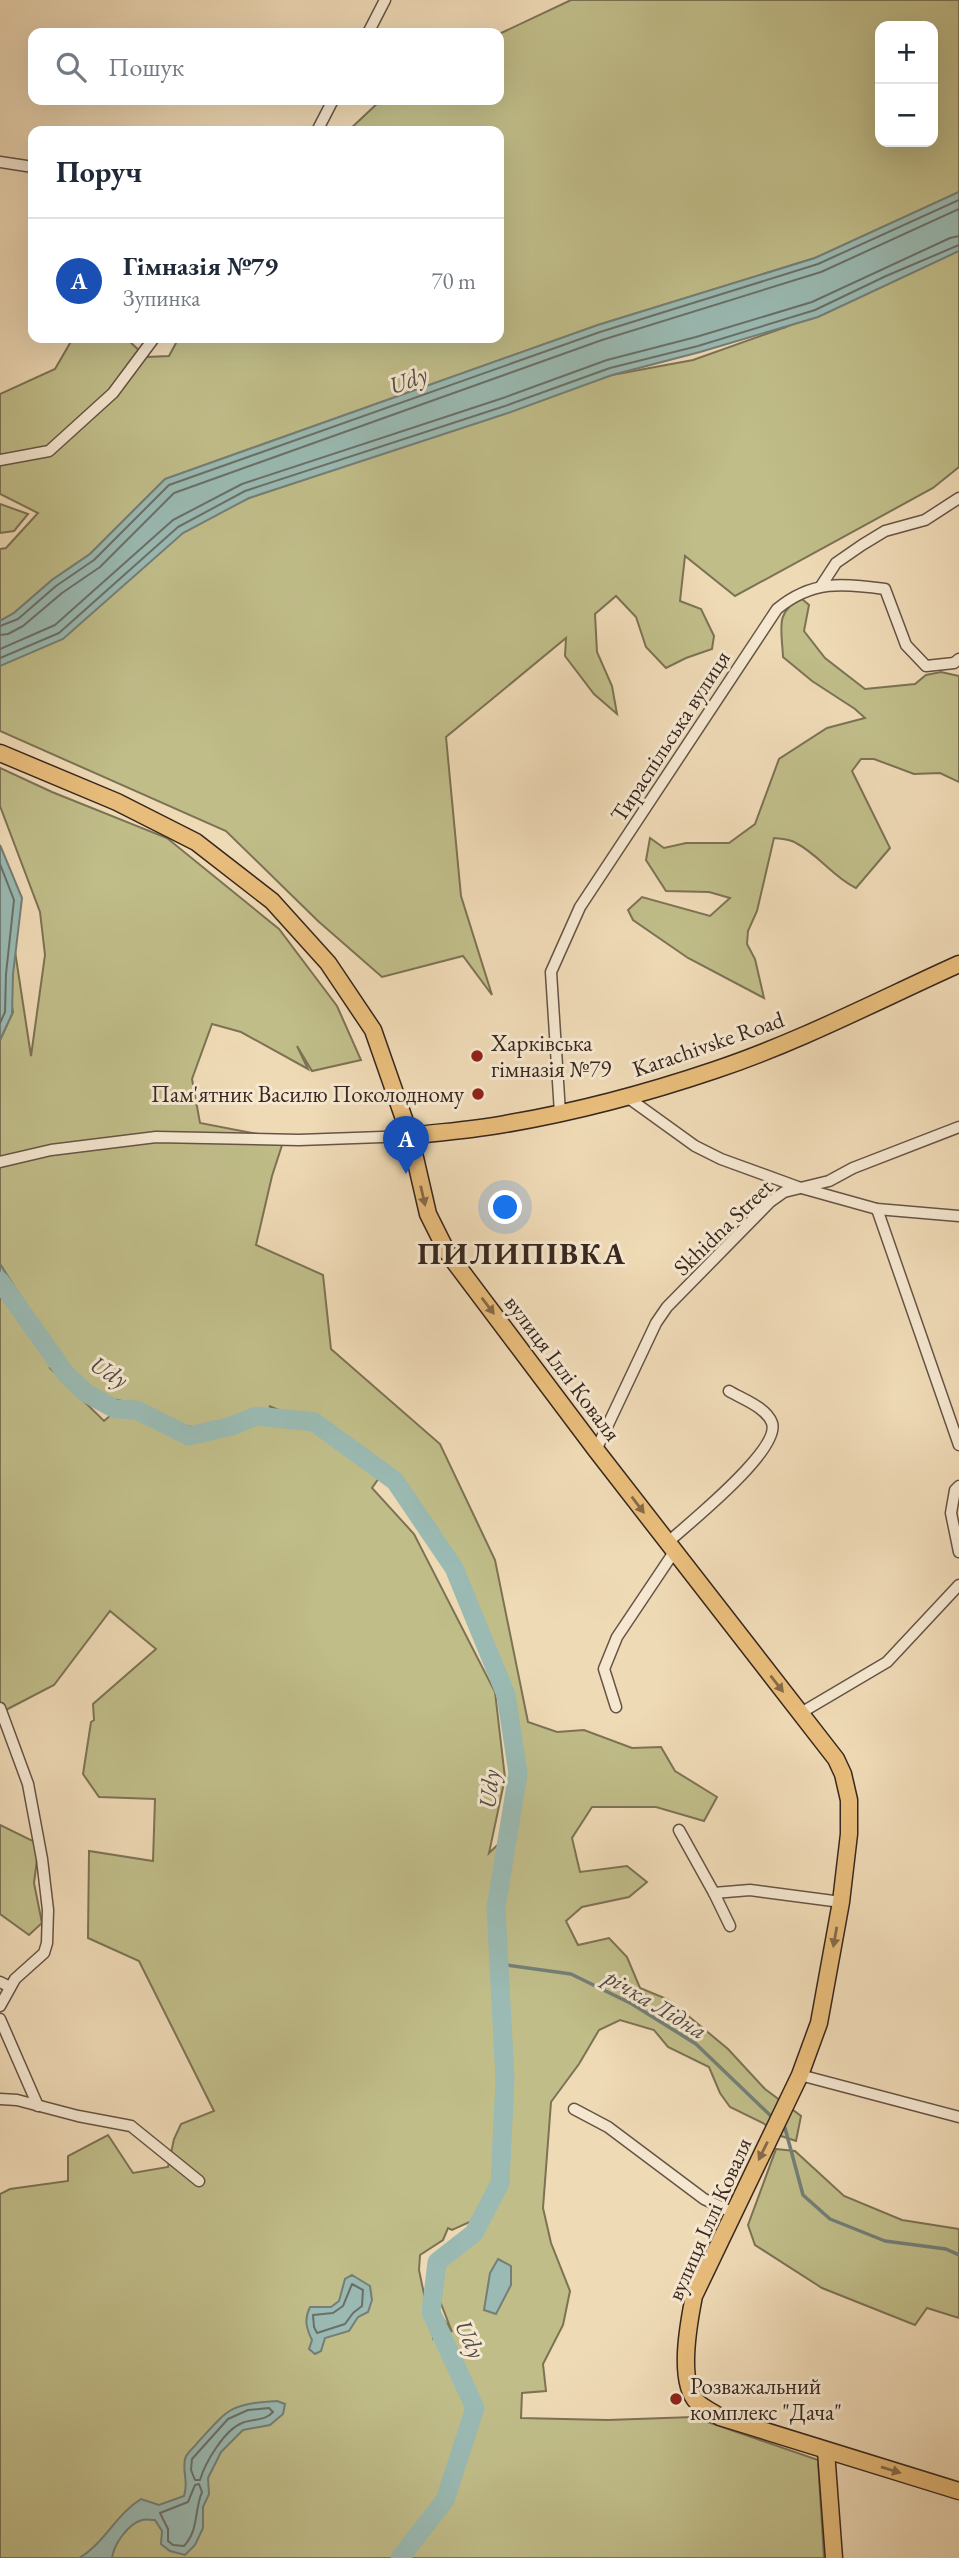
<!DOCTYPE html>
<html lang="uk">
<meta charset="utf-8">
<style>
:root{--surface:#fff;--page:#f2f2f3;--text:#1f2937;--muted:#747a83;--line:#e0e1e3;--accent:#b45309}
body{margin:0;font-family:"EB Garamond",serif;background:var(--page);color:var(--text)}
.controls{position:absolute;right:21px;top:21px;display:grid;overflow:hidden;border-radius:14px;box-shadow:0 7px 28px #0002}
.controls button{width:63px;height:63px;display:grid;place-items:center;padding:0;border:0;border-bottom:2px solid var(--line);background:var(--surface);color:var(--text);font:35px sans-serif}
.you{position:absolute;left:506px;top:1208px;width:24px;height:24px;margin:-18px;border:5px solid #fff;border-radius:50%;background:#1a73e8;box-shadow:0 0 0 10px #1a73e833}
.badge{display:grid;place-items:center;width:46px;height:46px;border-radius:50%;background:var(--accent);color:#fff;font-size:23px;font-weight:700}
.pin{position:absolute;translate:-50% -58px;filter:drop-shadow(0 2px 4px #0008)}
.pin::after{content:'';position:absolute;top:37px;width:24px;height:21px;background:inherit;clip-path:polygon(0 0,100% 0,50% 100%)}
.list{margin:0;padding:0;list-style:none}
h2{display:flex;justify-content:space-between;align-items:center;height:91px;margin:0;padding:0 28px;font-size:30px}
h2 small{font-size:23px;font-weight:400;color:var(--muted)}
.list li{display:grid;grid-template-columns:46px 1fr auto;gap:21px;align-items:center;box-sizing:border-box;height:126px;padding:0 28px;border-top:2px solid var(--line)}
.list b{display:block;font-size:26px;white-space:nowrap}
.list p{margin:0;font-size:23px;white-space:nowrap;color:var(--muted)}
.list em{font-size:23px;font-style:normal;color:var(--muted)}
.icon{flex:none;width:38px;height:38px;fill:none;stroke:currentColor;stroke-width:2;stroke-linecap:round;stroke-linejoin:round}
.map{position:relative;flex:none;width:959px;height:2558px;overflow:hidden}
.search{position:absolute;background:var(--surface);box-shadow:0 7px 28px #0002;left:28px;top:28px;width:476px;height:77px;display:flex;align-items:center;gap:18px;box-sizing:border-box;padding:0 24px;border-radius:14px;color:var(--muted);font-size:26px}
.panel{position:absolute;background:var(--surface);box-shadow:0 7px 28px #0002;left:28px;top:126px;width:476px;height:217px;border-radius:14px}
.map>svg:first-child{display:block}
.green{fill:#c0bd89;stroke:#7c7254;stroke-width:2;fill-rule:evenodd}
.water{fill:#9abab3;stroke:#737f78;stroke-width:2}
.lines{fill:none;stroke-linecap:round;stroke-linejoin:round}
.shore{stroke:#697069;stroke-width:2}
.stream{stroke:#737f78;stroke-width:3.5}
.river{stroke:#9abab3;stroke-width:19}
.minor-casing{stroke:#665445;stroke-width:13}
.primary-casing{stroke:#38271f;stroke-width:19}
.minor{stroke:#f5e7d0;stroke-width:10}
.primary{stroke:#e8bd7b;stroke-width:16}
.oneway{fill:#876a48}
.poi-dot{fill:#8f2418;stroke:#f5e7d0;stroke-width:2.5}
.labels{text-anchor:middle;stroke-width:6;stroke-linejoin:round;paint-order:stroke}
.street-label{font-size:23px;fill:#38271f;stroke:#f5e7d0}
.poi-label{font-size:23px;fill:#38271f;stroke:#f5e7d0;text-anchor:start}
.water-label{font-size:24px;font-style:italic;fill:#504c44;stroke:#f5e7d0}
.district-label{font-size:30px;font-weight:bold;letter-spacing:2px;fill:#38271f;stroke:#f5e7d0}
</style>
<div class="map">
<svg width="959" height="2558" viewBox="0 0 959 2558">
<rect width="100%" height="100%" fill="#efdab6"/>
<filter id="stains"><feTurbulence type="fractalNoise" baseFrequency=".00286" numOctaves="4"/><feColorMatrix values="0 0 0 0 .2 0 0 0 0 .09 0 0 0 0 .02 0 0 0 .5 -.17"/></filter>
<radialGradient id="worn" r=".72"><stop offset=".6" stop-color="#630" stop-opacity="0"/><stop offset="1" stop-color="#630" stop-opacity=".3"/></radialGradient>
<g class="green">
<path d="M 571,0 L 959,0 L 959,192 L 815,258 L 598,325 L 165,479 L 90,554 L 52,580 L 14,613 L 0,621 L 0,549 L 6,548 L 38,513 L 0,494 L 0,394 L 55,369 L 73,338 L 126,338 L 146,357 L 169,356 L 176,343 L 176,338 L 499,338 L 499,131 L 348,131 L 381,100 L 499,100 L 499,34 ZM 880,26 L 933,26 L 933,142 L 880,142 Z"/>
<path d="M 959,250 L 959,467 L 933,488 L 735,596 L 685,556 L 680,601 L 701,609 L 714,636 L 712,649 L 686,658 L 666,668 L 646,647 L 636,617 L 616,596 L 595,614 L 597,652 L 612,686 L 617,714 L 594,694 L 565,656 L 566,638 L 446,737 L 461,896 L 492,995 L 463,956 L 382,977 L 318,921 L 226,831 L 0,731 L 0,665 L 180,529 L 249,498 L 612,375 L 693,360 L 786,327 Z"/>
<path d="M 0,504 L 28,514 L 14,531 L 0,533 Z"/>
<path d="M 802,599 L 809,605 L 804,631 L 825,658 L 865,689 L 915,684 L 926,675 L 941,672 L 959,676 L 959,782 L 940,773 L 914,774 L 874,759 L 861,759 L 852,771 L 890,848 L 856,888 C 833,877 819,855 796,843 C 790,839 781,839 774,838 L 757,911 L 748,931 L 747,944 L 755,959 L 764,998 L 688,958 L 633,920 L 628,910 L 642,897 L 710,916 L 730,898 L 709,892 L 666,891 L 646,860 L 650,838 L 664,848 L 686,843 L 729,843 L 755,824 L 779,759 L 827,728 L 865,718 L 855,709 L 812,681 L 783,657 C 782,631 774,610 802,599 Z"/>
<path d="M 0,768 L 52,792 L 167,838 L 279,929 L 337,1006 L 361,1060 L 312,1071 L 297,1046 L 308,1069 L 241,1032 L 212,1024 L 192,1079 L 200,1123 L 284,1139 L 272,1176 L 256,1245 L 323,1275 L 331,1349 L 440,1444 L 495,1560 L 528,1722 L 557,1732 L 584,1730 L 632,1748 L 661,1747 L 675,1771 L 717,1797 L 704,1821 L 656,1807 L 592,1807 L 572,1838 L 580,1872 L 627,1866 L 647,1882 L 629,1897 L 582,1907 L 566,1921 L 578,1945 L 609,1938 L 627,1957 L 640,1988 L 667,1999 L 692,2019 L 728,2049 L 765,2089 L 801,2116 L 796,2141 L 781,2136 L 763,2123 L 730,2107 L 720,2093 L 709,2067 L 668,2047 L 654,2030 L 620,2020 L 599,2030 L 579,2064 L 551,2102 L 543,2208 L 551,2243 L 570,2291 L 563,2325 L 543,2364 L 546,2391 L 522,2393 L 521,2418 L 608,2420 L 693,2417 L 818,2460 L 824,2558 L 0,2558 L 0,2194 L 10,2189 L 68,2181 L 68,2156 L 108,2135 L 133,2173 L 168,2167 L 174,2139 L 181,2124 L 214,2111 L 139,1961 L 88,1938 L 89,1851 L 153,1861 L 155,1799 L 99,1797 L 83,1774 L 91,1722 L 94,1720 L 93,1704 L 156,1649 L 110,1611 L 54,1685 L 0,1713 L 0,1283 L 56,1365 L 50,1368 L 104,1421 L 126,1402 L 113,1399 L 85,1383 L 53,1352 L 0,1264 L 0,1040 L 13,1012 L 0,938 L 0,853 L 31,1056 L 45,955 L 40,912 L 0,806 ZM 129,1403 C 156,1406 183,1436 210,1425 L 188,1439 ZM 269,1406 L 352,1440 L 383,1465 ZM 386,1468 L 467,1581 L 507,1676 L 526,1776 L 501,1907 L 507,2051 L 504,2174 L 474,2233 L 445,2261 L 440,2301 L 452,2332 L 441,2315 L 433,2337 L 419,2270 L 420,2255 L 443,2240 L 448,2228 L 452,2230 L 472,2221 L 490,2188 L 495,2175 L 500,2074 L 493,1912 L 504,1839 L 489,1853 L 505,1778 L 495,1692 L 414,1534 L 372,1488 Z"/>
<path d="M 0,1825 L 39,1844 L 34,1883 L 42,1923 L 29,1935 L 0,1914 Z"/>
<path d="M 776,2149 L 795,2151 L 844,2196 L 902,2220 L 959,2229 L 959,2318 L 927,2308 L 915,2325 L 822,2288 L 755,2245 L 748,2225 Z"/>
</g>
<g class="water">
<path d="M 959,192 L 959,251 L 818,317 L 700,352 L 612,375 L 508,413 L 249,498 L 183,533 L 63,639 L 0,666 L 0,621 L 14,613 L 52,580 L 90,554 L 165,479 L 598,325 L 815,258 Z"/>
<path d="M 0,845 L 22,898 L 13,974 L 12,1014 L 0,1040 Z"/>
<path d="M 0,1264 L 30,1311 L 25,1326 L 0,1290 Z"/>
<path d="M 498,2259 L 511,2266 L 511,2285 L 496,2314 L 484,2310 L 490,2273 Z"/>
<path d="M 352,2275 L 370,2286 L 372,2300 L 368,2312 L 358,2317 L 349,2331 L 325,2338 L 321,2351 L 315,2354 L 309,2349 L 312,2340 C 306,2328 304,2319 310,2307 L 331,2307 L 339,2301 L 345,2279 Z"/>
<path d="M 277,2401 L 285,2404 L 283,2414 L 270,2425 L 243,2430 L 221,2452 L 208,2478 L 209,2494 L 203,2507 L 203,2528 L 195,2545 L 185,2555 L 170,2551 L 161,2544 L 162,2531 L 155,2520 C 150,2520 146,2519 142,2520 C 128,2524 114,2544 112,2558 L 79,2558 C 104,2544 116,2514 141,2499 L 159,2505 L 184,2496 C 189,2481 182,2474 185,2459 C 187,2452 194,2448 198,2442 C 229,2408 230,2404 277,2401 Z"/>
</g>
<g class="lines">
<g class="shore">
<path d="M 0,626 L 18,619 L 56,586 L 94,560 L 169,485 L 600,332 L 818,264 L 959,200"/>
<path d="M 0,635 L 8,634 L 23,626 L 62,593 L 100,567 L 174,493 L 602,340 L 821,272 L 959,209"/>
<path d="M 0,649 L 55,625 L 173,520 L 242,484 L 503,398 L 607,360 L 696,337 L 812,302 L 950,238 L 959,236"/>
<path d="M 0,658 L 59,633 L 178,527 L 245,491 L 505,406 L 610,368 L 698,346 L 815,310 L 886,276 L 959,245"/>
<path d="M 0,864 L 14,900 L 6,974 L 5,1012 L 0,1023"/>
<path d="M 352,2284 L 363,2290 L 362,2306 L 353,2313 L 345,2324 L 317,2333 L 314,2327 L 313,2315 L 333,2313 L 343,2306 Z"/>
<path d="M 269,2408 L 273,2412 C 264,2422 253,2418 242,2423 C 224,2430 205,2463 200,2480 L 195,2480 L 191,2470 L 192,2459 L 228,2419 L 248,2410 Z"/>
<path d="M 199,2484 L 202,2492 C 194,2511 199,2530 184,2546 L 173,2545 L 168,2541 L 168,2529 L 160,2513 L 188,2502 L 195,2485 Z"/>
</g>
<g class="stream">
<path d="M 499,1964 L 571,1974 L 632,2004 L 696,2044 L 773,2118"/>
<path d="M 785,2128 L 803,2195 L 830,2219 L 885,2241 L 946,2249 L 959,2255"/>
</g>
<path class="river" d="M 0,1281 L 66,1374 L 86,1393 L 115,1409 L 136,1410 L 189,1436 L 232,1426 L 256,1416 L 314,1422 L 395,1481 L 454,1568 L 506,1695 L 518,1773 L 496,1908 L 505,2079 L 500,2183 L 474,2233 L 437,2262 L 431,2312 L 475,2408 L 445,2500 L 400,2558"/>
<defs>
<g id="minor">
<path d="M 368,33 L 385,0"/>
<path d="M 317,131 L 333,100"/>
<path d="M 0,162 L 33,167"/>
<path d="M 0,460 L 49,451 L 113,393 L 154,338"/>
<path d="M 821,586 L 836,563 L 862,545 L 885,531 L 925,520 L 959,498"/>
<path d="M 627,1097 L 695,1146 L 721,1159 L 798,1187 L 877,1209 L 959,1216"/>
<path d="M 560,1113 L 551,972 L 580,907 L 777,609 C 812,580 843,583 885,589 L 906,645 L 926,666 L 954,663 L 959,659"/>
<path d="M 0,1162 L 51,1150 L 156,1137 L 299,1140 L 410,1136"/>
<path d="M 877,1209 L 959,1445"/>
<path d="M 596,1450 L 656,1323 L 667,1307 L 770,1202 L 784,1192 L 829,1181 L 853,1168 L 959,1127"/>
<path d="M 959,1486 L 955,1490 L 951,1513 L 959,1552"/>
<path d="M 667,1543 C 688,1524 781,1450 772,1423 C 766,1407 742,1399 729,1391"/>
<path d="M 616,1707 L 604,1669 L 617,1637 L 674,1552"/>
<path d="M 0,1708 L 28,1784 L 42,1859 L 48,1910 L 47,1943 L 44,1953 L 15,1979 L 0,2006"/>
<path d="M 799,1714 L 887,1662 L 959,1585"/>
<path d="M 679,1830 L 714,1893 L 750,1890 L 841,1902"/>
<path d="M 714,1893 L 730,1926"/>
<path d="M 0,1982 L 10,1987"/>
<path d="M 0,2019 L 38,2106"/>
<path d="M 800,2075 L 959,2117"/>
<path d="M 0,2099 L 17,2100 L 78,2116 L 131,2126 L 199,2181"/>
<path d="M 574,2109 L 608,2127 L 704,2199 L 734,2213"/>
</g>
<g id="primary">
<path d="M 0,753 L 117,802 L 196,842 L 272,901 L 328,963 L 373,1030 L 410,1136 L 428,1214 L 447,1252 L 596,1450 L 836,1759 L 843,1774 L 849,1800 L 849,1834 L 841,1902 L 819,2023 L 800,2075 L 694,2296 C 689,2321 677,2381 697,2402 C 703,2408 713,2412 720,2417 L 959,2491"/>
<path d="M 410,1136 C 441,1132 473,1130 505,1124 C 576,1112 647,1093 715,1070 C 799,1042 879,1000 959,964"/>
<path d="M 826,2451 L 834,2558"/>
</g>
</defs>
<use href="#minor" class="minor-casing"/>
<use href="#primary" class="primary-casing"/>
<use href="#minor" class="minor"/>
<use href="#primary" class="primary"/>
</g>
<defs><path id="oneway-solid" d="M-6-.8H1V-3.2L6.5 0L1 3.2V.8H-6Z" transform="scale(1.75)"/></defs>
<g class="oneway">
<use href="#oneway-solid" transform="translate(423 1196) rotate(77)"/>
<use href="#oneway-solid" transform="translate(488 1306) rotate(53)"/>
<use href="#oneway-solid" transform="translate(638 1505) rotate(53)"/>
<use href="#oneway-solid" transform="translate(777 1684) rotate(52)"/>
<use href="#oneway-solid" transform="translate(835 1937) rotate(100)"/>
<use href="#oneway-solid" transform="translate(763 2151) rotate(116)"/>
<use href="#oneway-solid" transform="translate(891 2470) rotate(17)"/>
</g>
<g class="poi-dot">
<circle cx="477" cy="1056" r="7"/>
<circle cx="478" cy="1094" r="7"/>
<circle cx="676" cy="2399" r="7"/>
</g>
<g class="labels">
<g class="street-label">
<text transform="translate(670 736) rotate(-57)" y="8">Тираспільська вулиця</text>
<text transform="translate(708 1044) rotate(-19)" y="8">Karachivske Road</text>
<text transform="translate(723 1227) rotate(-44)" y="8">Skhidna Street</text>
<text transform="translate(563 1368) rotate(53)" y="8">вулиця Іллі Коваля</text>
<text transform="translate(709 2219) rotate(-66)" y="8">вулиця Іллі Коваля</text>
</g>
<g class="poi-label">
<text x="491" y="1051">Харківська<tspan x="491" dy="26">гімназія №79</tspan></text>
<text x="464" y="1102" text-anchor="end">Пам'ятник Василю Поколодному</text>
<text x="690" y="2394">Розважальний<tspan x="690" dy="26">комплекс "Дача"</tspan></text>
</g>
<g class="water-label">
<text transform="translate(408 380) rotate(-21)" y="8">Udy</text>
<text transform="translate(109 1372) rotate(31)" y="8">Udy</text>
<text transform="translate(489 1789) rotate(-84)" y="8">Udy</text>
<text transform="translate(656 2004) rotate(31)" y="8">річка Лідна</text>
<text transform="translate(470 2339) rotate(65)" y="8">Udy</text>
</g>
<g class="district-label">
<text x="522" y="1264">ПИЛИПІВКА</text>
</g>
</g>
<rect width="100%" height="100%" filter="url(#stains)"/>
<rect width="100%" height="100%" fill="url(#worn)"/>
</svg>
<div class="controls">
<button>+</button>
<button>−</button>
</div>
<div class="you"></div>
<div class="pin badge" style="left:406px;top:1174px;background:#1a4fb4">A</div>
<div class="search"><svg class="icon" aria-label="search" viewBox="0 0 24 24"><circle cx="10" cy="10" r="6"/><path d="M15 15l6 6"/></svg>Пошук</div>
<section class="panel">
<h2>Поруч<small></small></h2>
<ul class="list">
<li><span class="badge" style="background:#1a4fb4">A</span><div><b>Гімназія №79</b><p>Зупинка</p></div><em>70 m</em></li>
</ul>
</section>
</div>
